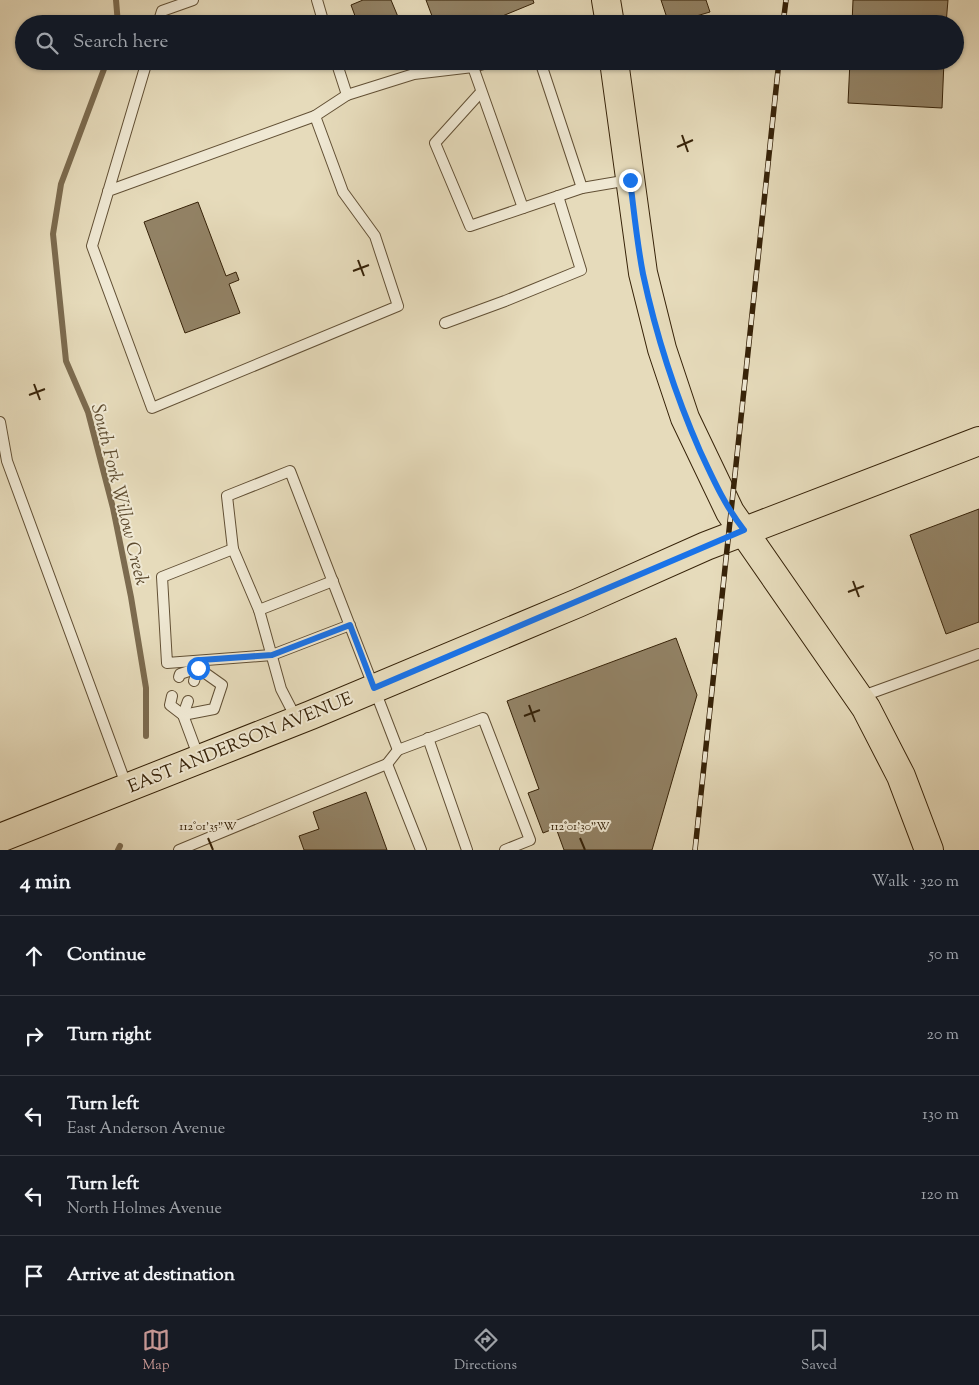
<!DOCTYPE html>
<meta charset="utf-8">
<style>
:root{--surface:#171b24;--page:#20242c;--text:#f1f3f6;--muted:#9ea1a6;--line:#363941;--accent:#c59692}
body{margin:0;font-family:"Sorts Mill Goudy",serif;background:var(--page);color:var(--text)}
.stop{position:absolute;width:15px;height:15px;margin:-11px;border:4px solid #1a73e8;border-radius:50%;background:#fff}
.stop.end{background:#1a73e8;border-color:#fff;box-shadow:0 1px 5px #0008}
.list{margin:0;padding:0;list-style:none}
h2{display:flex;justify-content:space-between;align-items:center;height:65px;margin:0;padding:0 20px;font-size:21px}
h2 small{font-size:16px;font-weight:400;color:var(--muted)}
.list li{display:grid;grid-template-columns:32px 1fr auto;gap:15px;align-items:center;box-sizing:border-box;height:80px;padding:0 20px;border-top:1px solid var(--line)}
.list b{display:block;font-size:19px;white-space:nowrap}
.list p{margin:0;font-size:16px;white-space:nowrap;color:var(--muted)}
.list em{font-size:16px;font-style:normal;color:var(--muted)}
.icon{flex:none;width:28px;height:28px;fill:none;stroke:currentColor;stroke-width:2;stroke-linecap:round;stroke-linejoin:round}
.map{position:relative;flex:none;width:979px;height:850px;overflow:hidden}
.search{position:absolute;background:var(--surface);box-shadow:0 1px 4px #0004;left:15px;right:15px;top:15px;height:55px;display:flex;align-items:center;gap:12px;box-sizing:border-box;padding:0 18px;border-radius:28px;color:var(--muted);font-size:19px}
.sheet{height:465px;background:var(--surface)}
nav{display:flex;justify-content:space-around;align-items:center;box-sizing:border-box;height:70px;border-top:1px solid var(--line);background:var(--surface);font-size:14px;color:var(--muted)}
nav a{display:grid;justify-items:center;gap:2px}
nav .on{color:var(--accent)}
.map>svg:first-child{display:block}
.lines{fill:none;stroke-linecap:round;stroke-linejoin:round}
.stream{stroke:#7c6b4f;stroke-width:6}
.building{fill:#928265;stroke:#362208}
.lane-casing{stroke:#625035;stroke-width:12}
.primary-casing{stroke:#362208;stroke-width:30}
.lane{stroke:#efe8d3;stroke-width:10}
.primary{stroke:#e6dbbb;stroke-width:28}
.rail-casing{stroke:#362208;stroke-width:5.5}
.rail{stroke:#efe8d3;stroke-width:4;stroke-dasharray:11;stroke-linecap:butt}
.route{stroke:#1a73e8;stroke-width:6}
.ticks{fill:none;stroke:#362208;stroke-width:2}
.labels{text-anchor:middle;stroke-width:4;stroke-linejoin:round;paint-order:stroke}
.street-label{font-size:18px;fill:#362208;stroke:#efe8d3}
.water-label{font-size:19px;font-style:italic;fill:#5f4d31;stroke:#efe8d3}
.ticks-label{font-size:12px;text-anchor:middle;fill:#362208;stroke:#efe8d3;stroke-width:4;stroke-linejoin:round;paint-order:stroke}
</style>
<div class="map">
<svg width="979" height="850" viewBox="0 0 979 850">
<rect width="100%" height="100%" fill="#e6dbbb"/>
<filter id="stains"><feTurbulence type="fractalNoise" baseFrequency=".004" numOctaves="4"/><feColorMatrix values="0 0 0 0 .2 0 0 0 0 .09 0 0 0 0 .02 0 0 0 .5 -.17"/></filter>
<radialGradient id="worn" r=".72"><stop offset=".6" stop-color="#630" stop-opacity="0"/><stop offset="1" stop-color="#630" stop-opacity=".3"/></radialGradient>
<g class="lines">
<g class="stream">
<path d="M 116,0 L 118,24"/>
<path d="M 107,61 L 61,184 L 53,234 L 66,361 L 88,412 L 113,508 L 131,597 L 146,688 L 146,736"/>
<path d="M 118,850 L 120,846"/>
</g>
</g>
<g class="building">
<path d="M 363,0 L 391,0 L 401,24 L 358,24 L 351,5 Z"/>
<path d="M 426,0 L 533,0 L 534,3 L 483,24 L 435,24 Z"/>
<path d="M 661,0 L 706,0 L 710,12 L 669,24 Z"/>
<path d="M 853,0 L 948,0 L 946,24 L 852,24 Z"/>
<path d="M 850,61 L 944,61 L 942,108 L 848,103 Z"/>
<path d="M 198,202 L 226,276 L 236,272 L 239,280 L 229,284 L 240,313 L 185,333 L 144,222 Z"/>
<path d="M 979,509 L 979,622 L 946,634 L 910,535 Z"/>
<path d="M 676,638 L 697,695 L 652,850 L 564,850 L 556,828 L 543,833 L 528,793 L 539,789 L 507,701 Z"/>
<path d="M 366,792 L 387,850 L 304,850 L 299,836 L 319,829 L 313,812 Z"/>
</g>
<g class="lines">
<defs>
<g id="lane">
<path d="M 317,0 L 324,24"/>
<path d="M 158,24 L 162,11 L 193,0"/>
<path d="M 494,61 L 473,67 L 523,208"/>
<path d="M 540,61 L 582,188"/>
<path d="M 481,92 L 435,143 L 470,226 L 582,188 L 629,180"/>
<path d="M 347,95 L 414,74 L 473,67"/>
<path d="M 315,116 L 347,95 L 336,61"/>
<path d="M 108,191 L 315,116 L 343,192 L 375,236 L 398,306 L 152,408 L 92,246 L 147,61"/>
<path d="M 445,323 L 505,301 L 581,270 L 558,196"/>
<path d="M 0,422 L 7,461 L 127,787"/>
<path d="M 233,549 L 259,610 L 281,689 L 297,720"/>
<path d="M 259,610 L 333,581"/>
<path d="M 350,625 L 272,655 L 167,663 L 162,577 L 233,549 L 227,496 L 290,471 C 326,564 362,657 398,750 L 483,718 L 530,840 L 505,850"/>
<path d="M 179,677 L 180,674 L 198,668 L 200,664"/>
<path d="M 172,696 L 170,705 L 183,715 L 199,758"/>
<path d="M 860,697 L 979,654"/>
<path d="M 183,715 L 214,709 L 222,685 L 198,668 L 194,681"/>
<path d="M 183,715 L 188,701"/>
<path d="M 428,738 L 467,850"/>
<path d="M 387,764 L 421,850"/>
<path d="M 179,850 L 387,764 L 398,750"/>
</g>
<g id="primary">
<path d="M 606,0 L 610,24"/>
<path d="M 614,61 L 643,273 L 662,349 L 685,418 L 730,512 L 866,708 L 901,776 L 929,850"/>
<path d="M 0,838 L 311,715 L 578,603 L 706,546 L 979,441"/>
</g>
</defs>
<use href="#lane" class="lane-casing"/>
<use href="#primary" class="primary-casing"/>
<use href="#lane" class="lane"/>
<use href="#primary" class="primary"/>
<defs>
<g id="rail">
<path d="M 783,24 L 786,0"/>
<path d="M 695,850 L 779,61"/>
</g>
</defs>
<use href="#rail" class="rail-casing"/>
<use href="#rail" class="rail"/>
</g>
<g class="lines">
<path class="route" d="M 198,668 L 201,660 L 272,655 L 350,625 L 374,688 L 744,530 C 725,506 713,479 700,451 C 675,394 656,335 643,274 C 637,243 634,211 630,180"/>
</g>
<path class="ticks" d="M 682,135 L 688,152M 677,147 L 693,140M 358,260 L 364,276M 353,271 L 369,265M 34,384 L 40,400M 29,395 L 45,389M 853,581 L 859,597M 848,592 L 864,586M 529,705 L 535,722M 524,716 L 540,710M 208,838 L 213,850M 580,838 L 585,850"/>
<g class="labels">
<g class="street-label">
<text transform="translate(240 742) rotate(-22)" y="6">EAST ANDERSON AVENUE</text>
</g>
<g class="water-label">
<text transform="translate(121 494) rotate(76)" y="7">South Fork Willow Creek</text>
</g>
</g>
<g class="ticks-label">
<text x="208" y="830">112°01'35"W</text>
<text x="580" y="830">112°01'30"W</text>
</g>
<rect width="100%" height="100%" filter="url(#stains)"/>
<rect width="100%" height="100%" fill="url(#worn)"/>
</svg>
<div class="stop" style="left:198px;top:668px"></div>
<div class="stop end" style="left:630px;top:180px"></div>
<div class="search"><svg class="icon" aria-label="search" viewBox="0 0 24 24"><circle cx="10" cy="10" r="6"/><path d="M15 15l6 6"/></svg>Search here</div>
</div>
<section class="sheet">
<h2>4 min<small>Walk · 320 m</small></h2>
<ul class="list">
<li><svg class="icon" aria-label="ahead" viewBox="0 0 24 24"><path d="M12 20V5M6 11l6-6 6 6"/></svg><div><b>Continue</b></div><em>50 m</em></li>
<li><svg class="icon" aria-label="right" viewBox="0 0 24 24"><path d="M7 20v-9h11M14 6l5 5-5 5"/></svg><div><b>Turn right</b></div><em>20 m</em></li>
<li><svg class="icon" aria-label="left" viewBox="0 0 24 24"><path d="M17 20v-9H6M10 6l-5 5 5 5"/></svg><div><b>Turn left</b><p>East Anderson Avenue</p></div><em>130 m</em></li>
<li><svg class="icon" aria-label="left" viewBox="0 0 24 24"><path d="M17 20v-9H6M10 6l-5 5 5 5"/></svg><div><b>Turn left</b><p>North Holmes Avenue</p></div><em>120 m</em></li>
<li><svg class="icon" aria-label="arrive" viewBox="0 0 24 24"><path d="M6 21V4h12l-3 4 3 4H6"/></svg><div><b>Arrive at destination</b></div></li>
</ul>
</section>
<nav>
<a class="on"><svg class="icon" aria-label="map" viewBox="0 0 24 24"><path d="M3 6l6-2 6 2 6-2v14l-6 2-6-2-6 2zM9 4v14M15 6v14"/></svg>Map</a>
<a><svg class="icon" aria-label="directions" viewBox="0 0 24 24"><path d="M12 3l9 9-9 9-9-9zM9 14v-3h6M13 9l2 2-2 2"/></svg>Directions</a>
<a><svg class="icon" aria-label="saved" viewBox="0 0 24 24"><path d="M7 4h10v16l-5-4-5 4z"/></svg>Saved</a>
</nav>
